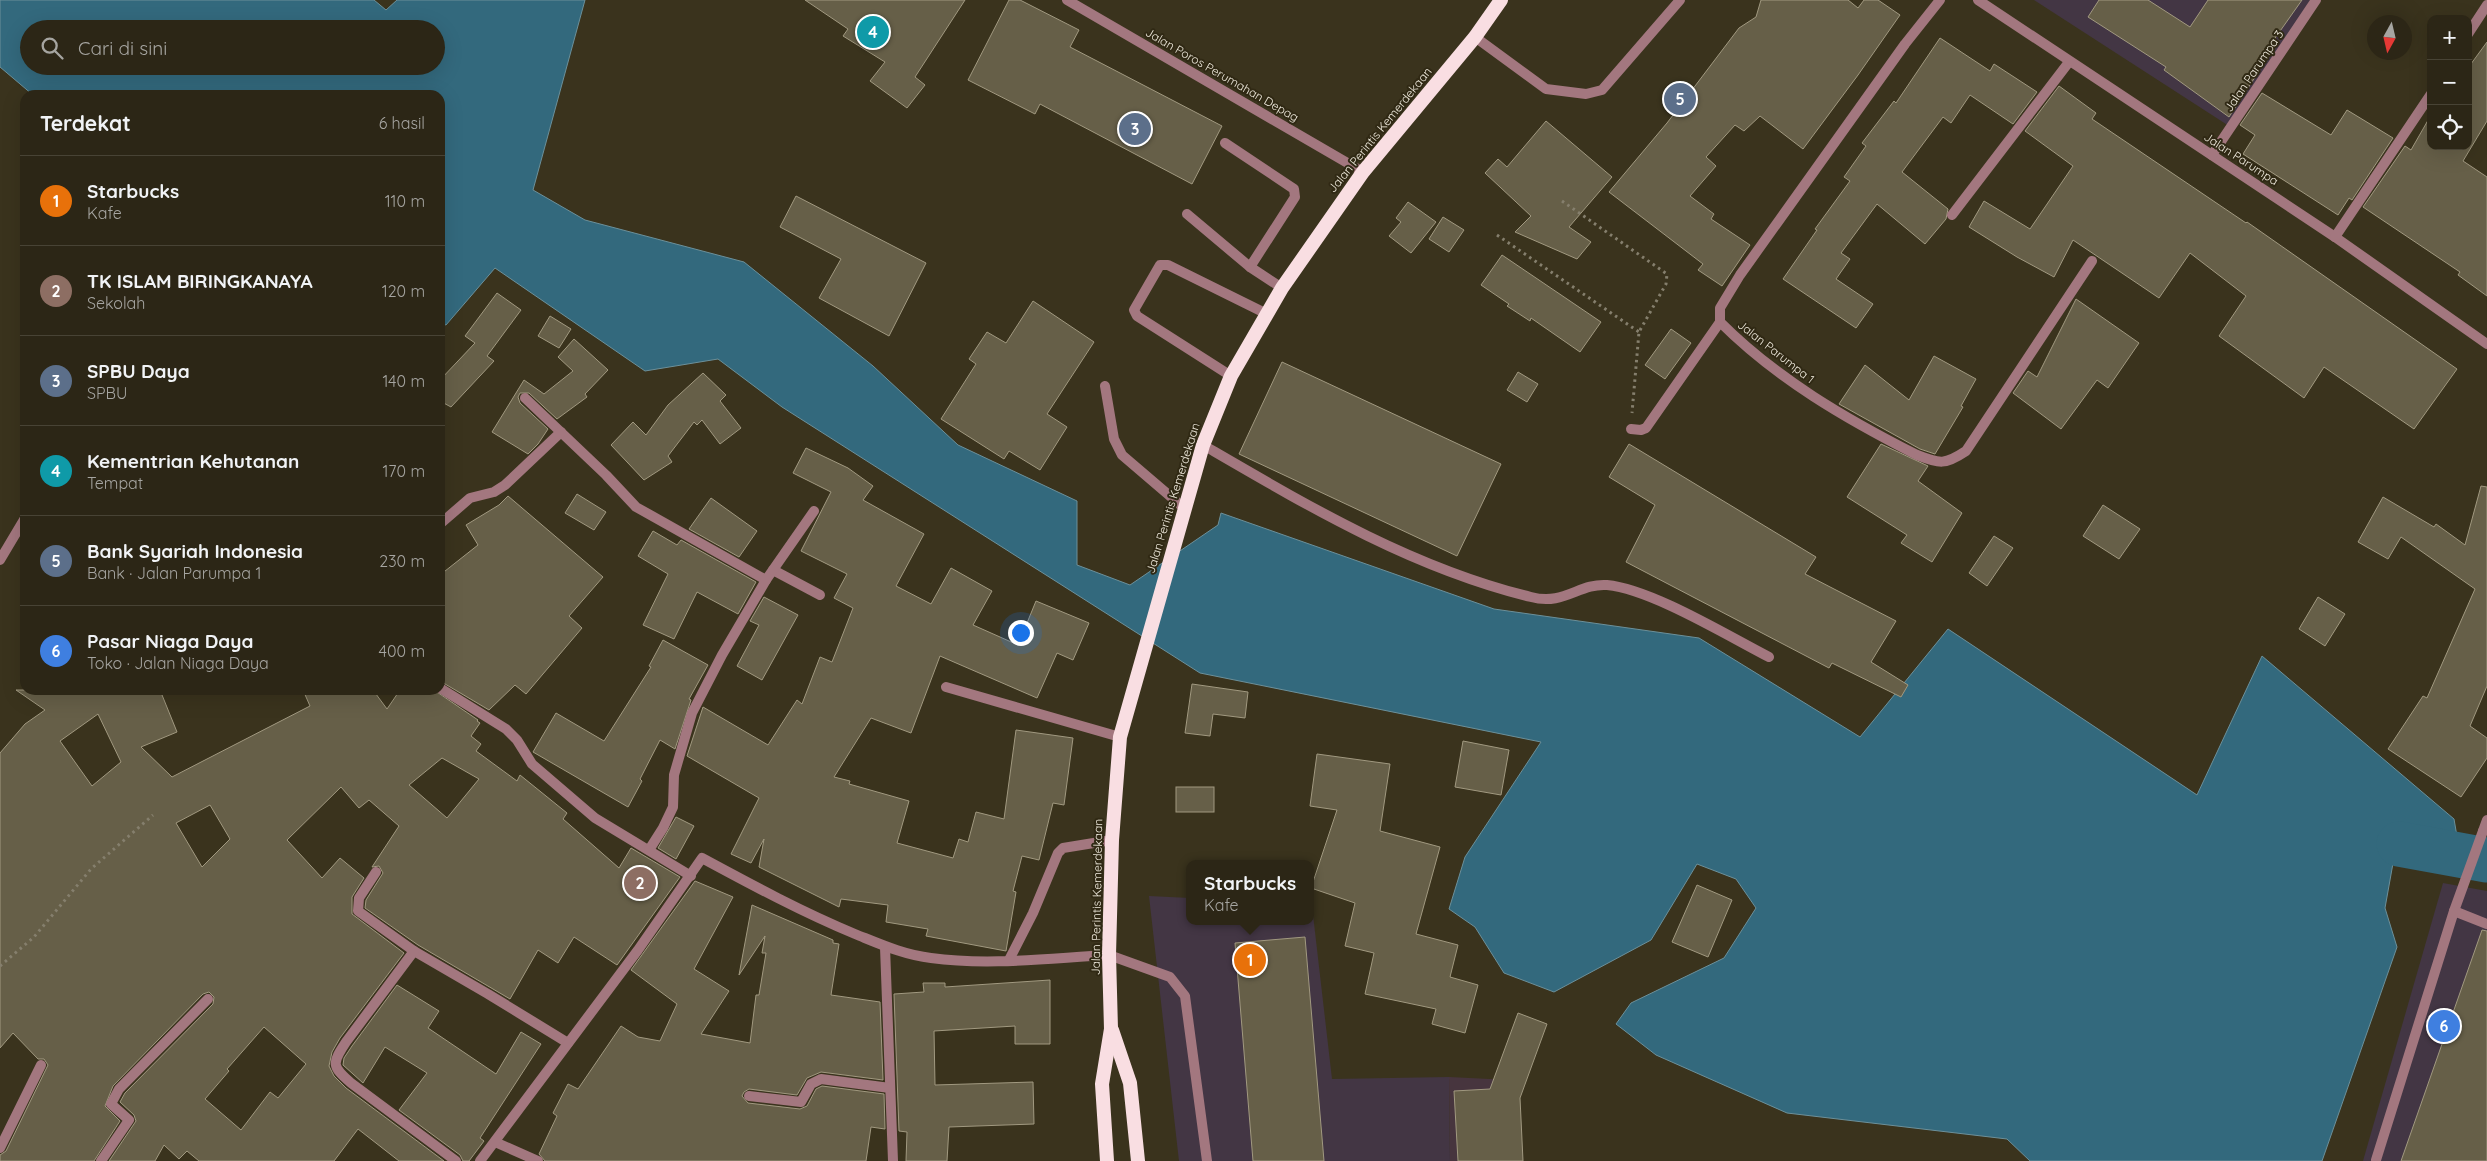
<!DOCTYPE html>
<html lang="id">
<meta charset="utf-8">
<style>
:root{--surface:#2c2616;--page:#342e1f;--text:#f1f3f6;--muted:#a6a5a1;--line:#484335;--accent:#ea580c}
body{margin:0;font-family:Quicksand,sans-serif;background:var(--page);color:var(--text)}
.controls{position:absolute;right:15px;top:15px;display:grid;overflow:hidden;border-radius:10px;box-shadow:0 5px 20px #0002}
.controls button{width:45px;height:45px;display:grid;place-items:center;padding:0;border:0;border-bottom:1px solid var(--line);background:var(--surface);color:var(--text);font:25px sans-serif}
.compass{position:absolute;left:2367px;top:15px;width:45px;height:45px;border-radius:50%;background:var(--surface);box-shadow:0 5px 20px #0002;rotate:188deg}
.you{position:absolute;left:1020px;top:632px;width:18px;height:18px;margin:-12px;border:4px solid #fff;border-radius:50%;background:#1a73e8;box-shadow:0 0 0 8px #1a73e833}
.badge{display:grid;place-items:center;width:32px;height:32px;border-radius:50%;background:var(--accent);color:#fff;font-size:16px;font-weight:700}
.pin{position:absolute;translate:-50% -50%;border:2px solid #fff;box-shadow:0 1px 5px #0006}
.popup{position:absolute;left:1186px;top:860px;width:128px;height:65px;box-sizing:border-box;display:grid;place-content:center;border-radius:10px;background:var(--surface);filter:drop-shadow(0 1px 4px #0005);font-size:16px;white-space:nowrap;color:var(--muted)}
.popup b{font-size:19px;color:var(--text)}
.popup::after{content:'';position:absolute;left:50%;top:100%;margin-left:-10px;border:10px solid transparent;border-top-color:var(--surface)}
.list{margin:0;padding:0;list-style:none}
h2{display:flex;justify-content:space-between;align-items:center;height:65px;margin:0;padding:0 20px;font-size:21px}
h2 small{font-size:16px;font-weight:400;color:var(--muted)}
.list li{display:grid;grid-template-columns:32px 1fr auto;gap:15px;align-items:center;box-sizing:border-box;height:90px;padding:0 20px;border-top:1px solid var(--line)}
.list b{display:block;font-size:19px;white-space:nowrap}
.list p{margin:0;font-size:16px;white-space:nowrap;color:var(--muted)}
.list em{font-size:16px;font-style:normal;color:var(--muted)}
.icon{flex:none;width:28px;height:28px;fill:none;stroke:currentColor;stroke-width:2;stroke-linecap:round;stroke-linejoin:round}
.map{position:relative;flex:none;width:2487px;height:1161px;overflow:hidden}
.search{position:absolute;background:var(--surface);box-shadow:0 5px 20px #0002;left:20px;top:20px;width:425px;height:55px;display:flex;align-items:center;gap:12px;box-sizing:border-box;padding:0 18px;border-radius:28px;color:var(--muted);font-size:19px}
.panel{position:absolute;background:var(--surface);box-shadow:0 5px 20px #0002;left:20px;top:90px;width:425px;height:605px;border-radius:15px}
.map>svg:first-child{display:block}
.commercial{fill:#433644}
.medical{fill:#47353e}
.water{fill:#33697d;stroke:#6c909a;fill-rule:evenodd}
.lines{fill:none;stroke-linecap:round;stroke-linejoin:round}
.river{stroke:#33697d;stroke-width:45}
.building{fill:#665f48;stroke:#a19980;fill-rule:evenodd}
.path{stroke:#857f6d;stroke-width:3;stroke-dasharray:2.5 4;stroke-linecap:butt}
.service{stroke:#a3777f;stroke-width:10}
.minor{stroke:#a3777f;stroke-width:10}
.trunk{stroke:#f9dee2;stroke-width:14}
.labels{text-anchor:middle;stroke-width:4;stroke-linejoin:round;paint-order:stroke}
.street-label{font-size:12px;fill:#f0ebde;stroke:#302914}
</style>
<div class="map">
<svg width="2487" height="1161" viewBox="0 0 2487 1161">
<rect width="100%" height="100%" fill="#3a331d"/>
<g class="commercial">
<path d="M 2034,0 L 2319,0 L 2229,126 Z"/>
<path d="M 2443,883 L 2487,891 L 2487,1161 L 2363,1161 Z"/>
<path d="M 1149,896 L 1190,898 L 1190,921 L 1310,921 L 1312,906 L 1332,1079 L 1449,1077 L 1450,1161 L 1179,1161 Z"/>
</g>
<path class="medical" d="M 1449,1077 L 1510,1080 L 1522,1161 L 1450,1161 Z"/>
<path class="water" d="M 0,0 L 374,0 L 386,10 L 397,0 L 585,0 L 533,190 L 585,220 L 744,262 L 873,366 L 958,445 L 1077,501 L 1077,565 L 1130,585 L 1218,525 L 1221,513 L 1494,609 L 1699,638 L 1860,737 L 1948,629 L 2197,795 L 2262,656 L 2454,819 L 2460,854 L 2395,852 L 2385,908 L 2397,947 L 2322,1161 L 2030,1161 L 2007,1139 L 1787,1113 L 1656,1055 L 1616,1024 L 1631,1003 L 1724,958 L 1756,908 L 1736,879 L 1697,864 L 1651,940 L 1554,992 L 1504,973 L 1475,927 L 1449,909 L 1465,857 L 1541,742 L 1200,673 L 782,407 L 718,359 L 645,371 L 495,268 L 446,325 L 440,323 L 440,95 L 33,95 L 0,67 ZM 29,29 L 436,29 L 436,66 L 29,66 Z"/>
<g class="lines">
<path class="river" d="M 2399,844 L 2487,860"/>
</g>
<g class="building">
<path d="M 805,0 L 965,0 L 915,77 L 925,85 L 907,108 L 870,81 L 885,62 L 843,36 L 848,29 Z"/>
<path d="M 1009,0 L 1020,0 L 1079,30 L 1070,47 L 1222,126 L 1192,184 L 1040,104 L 1035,114 L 968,80 Z"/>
<path d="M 1761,0 L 1848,0 L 1858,8 L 1864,0 L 1878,0 L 1900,15 L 1858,75 L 1803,149 L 1760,116 L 1744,131 L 1735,125 L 1706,157 L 1716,166 L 1690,196 L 1714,214 L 1711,219 L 1750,245 L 1722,286 L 1698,270 L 1703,264 L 1609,192 L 1667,123 L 1739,28 L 1756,17 Z"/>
<path d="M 2099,0 L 2148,0 L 2190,27 L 2208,0 L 2302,0 L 2254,68 L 2259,71 L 2229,117 L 2164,70 L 2166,67 L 2088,17 Z"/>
<path d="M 1940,38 L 1990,71 L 1994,64 L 2037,92 L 2013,124 L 1970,95 L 1951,123 L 1943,117 L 1902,172 L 1948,209 L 1946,219 L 1925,244 L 1877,204 L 1841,253 L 1850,259 L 1836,279 L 1873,304 L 1856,328 L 1783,279 L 1817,230 L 1815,229 L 1850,181 L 1844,177 L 1866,146 L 1862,143 L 1894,101 L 1896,103 Z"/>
<path d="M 2487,42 L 2487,121 L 2463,161 L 2487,177 L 2487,296 L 2458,275 L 2460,272 L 2363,207 L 2405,146 L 2411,150 L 2431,115 L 2431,146 L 2468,146 L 2468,68 Z"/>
<path d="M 2059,86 L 2096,113 L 2092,119 L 2246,223 L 2247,222 L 2457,369 L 2414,429 L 2324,367 L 2304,398 L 2219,336 L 2246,296 L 2190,253 L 2159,298 L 2073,240 L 2054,277 L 2017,257 L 1969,227 L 1984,201 L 2030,229 L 2073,166 L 2025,131 Z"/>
<path d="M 2262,93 L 2331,135 L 2347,110 L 2393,138 L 2352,200 L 2349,198 L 2338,215 L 2243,154 L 2255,135 L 2240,125 Z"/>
<path d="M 1546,121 L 1612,177 L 1569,227 L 1591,242 L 1577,259 L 1515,232 L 1531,216 L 1485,173 L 1498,159 L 1507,167 Z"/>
<path d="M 796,196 L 926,263 L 889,336 L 819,298 L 841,259 L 780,227 Z"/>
<path d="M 1408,202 L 1436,222 L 1411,253 L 1389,236 L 1401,222 L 1396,218 Z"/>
<path d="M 1443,217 L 1464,230 L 1449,252 L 1429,239 Z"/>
<path d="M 1502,255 L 1601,322 L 1580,352 L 1531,318 L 1530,321 L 1507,306 L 1509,304 L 1481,285 Z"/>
<path d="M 497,293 L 521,310 L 487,356 L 494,361 L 451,407 L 440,401 L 440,380 L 475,343 L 465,336 Z"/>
<path d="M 2076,299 L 2139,343 L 2108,388 L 2097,380 L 2061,429 L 2013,393 L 2028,371 L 2037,377 Z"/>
<path d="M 1033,301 L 1094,342 L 1047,414 L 1067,427 L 1040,470 L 1009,451 L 1004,459 L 941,419 L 976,364 L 969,359 L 987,332 L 1006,343 Z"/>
<path d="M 550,316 L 571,329 L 559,348 L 538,336 Z"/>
<path d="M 1671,329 L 1691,343 L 1665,379 L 1645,365 Z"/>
<path d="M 574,339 L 608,370 L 585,394 L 587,397 L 557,419 L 529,393 L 520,393 L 518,397 L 520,403 L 548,429 L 538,444 L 528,454 L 492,432 L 524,380 L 544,394 L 573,371 L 558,357 Z"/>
<path d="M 1934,356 L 1976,379 L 1961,406 L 1963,407 L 1935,454 L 1920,449 L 1839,404 L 1865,365 L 1909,400 Z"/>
<path d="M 1282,362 L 1501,464 L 1457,556 L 1239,454 Z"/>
<path d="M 1518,372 L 1538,384 L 1527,402 L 1507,390 Z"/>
<path d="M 703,373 L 726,395 L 720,401 L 741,428 L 720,444 L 702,420 L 697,425 L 694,422 L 668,456 L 672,462 L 644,480 L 611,445 L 633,422 L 646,435 L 668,405 Z"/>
<path d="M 1629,444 L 1816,557 L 1805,574 L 1896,621 L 1871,662 L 1908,685 L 1901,697 L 1832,663 L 1829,668 L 1626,562 L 1655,505 L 1609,477 Z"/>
<path d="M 1881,444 L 1928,466 L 1918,481 L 1962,513 L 1932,562 L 1901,543 L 1907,535 L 1847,497 Z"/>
<path d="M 806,448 L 848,468 L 873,486 L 863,500 L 924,534 L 896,586 L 931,604 L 951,568 L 992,591 L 973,625 L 1018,645 L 1036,601 L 1089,623 L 1073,660 L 1057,653 L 1037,698 L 940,656 L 911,733 L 871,718 L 834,777 L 850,781 L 849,784 L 909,801 L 897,843 L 953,858 L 959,839 L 968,842 L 976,812 L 1004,819 L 1016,730 L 1073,738 L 1064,805 L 1053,803 L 1039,860 L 1022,856 L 1013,891 L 1016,892 L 1006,951 L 926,936 L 928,929 L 886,922 L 888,905 L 841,899 L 839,907 L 759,867 L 764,839 L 751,863 L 731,854 L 759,798 L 687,756 L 703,707 L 768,745 L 797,700 L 802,704 L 820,657 L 832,662 L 853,608 L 834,598 L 847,574 L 801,551 L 831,492 L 793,473 Z"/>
<path d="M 2481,486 L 2487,487 L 2487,686 L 2470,726 L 2487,738 L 2487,758 L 2461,797 L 2388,749 L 2423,696 L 2427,698 L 2475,589 L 2401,537 L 2388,559 L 2358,542 L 2383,497 L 2434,527 L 2436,524 L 2465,545 Z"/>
<path d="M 577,494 L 606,512 L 594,530 L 565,513 Z"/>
<path d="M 508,496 L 603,577 L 569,616 L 582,628 L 526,694 L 515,685 L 489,710 L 440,681 L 440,575 L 478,545 L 466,525 L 499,505 Z"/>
<path d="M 711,498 L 757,531 L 739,557 L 689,529 Z"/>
<path d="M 2103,505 L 2140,529 L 2119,559 L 2083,536 Z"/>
<path d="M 653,531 L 677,545 L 681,540 L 756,582 L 738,614 L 697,592 L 674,639 L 643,625 L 668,574 L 638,556 Z"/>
<path d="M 1994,536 L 2013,548 L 1987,586 L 1969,573 Z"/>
<path d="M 764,597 L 798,615 L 762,680 L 737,666 L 759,625 L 750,621 Z"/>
<path d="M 2318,597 L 2345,614 L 2325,646 L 2299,629 Z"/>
<path d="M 663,640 L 708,665 L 689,699 L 691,700 L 675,749 L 660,740 L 640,779 L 642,781 L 628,807 L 533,752 L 556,713 L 604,741 L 651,667 L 649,666 Z"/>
<path d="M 1192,684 L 1248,692 L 1245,718 L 1213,714 L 1210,736 L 1185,733 Z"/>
<path d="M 16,690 L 160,690 L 177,732 L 141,747 L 172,777 L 310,706 L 303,690 L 373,690 L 387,709 L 400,690 L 434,690 L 478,720 L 477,721 L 480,723 L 471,736 L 481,744 L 476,751 L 517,781 L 520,775 L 567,813 L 563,819 L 619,868 L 631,848 L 680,877 L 617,965 L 574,937 L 558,963 L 538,950 L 510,999 L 418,945 L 365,908 L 366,900 L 383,873 L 379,866 L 372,867 L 399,826 L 369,800 L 359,808 L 341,787 L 287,840 L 322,878 L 340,858 L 364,878 L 352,897 L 352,914 L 404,953 L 340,1038 L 332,1052 L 329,1066 L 334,1076 L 346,1088 L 444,1161 L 399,1161 L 358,1129 L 334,1161 L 199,1161 L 187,1151 L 179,1159 L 164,1145 L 155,1161 L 109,1161 L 136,1121 L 134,1115 L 120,1102 L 125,1093 L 213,1004 L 214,997 L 209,992 L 203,994 L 113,1086 L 105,1106 L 120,1121 L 94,1161 L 0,1161 L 0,1155 L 6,1151 L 48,1065 L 44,1059 L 38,1059 L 13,1033 L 0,1048 L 0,753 L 25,724 L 45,710 ZM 98,714 L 121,762 L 92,786 L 60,741 ZM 442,758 L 479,779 L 447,818 L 409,785 ZM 210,805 L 230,839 L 202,867 L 176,823 ZM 264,1027 L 306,1064 L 278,1098 L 270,1092 L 241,1130 L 205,1099 L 229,1071 L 227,1069 Z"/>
<path d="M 1463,741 L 1509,750 L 1501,795 L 1455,787 Z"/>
<path d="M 1317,754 L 1390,764 L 1380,831 L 1440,847 L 1416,934 L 1458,945 L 1450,977 L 1478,985 L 1465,1033 L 1432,1024 L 1436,1009 L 1365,994 L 1374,953 L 1345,946 L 1355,903 L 1311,888 L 1337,810 L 1310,806 Z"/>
<rect x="1176" y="787" width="38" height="25"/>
<path d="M 676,817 L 694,826 L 676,859 L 658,848 Z"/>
<path d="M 695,881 L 733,897 L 694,969 L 729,991 L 701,1034 L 750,1043 L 756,995 L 759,995 L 766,953 L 762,953 L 765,936 L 739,975 L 752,905 L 833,940 L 833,943 L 839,944 L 831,995 L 880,1002 L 883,1080 L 821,1072 L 807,1078 L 797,1095 L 749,1089 L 744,1092 L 742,1096 L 748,1103 L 800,1109 L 807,1106 L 816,1089 L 822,1086 L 884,1094 L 885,1129 L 871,1127 L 866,1161 L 545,1161 L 539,1154 L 557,1116 L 553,1113 L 568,1084 L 578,1089 L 621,1026 L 638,1037 L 660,1041 L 677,1004 L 631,970 Z"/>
<path d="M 1697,885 L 1732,900 L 1708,957 L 1672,942 Z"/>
<path d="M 2482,930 L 2487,931 L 2487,1161 L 2401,1161 Z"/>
<path d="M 1305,937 L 1324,1161 L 1253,1161 L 1235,943 Z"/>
<path d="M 1050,980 L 1050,1044 L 1015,1044 L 1015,1026 L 934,1031 L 935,1085 L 1033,1082 L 1034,1124 L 949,1127 L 947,1161 L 906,1161 L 907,1132 L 899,1131 L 894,994 L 924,992 L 923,983 L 945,983 L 945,987 Z"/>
<path d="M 397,985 L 439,1011 L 428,1028 L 496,1074 L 521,1032 L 541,1044 L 480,1138 L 484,1141 L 469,1161 L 463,1161 L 460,1155 L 399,1110 L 427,1073 L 385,1047 L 363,1083 L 343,1065 L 344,1058 L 352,1046 Z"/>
<path d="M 1518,1013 L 1547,1024 L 1520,1098 L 1523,1161 L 1458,1161 L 1454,1091 L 1490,1089 Z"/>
</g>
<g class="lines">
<g class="path">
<path d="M 1562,201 L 1667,274 L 1666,284 L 1639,332 L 1632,413"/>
<path d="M 1497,235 L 1639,332"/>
<path d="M 0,966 L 34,937 L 91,869 L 153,815"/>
</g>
<g class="service">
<path d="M 1475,37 L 1546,89 L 1586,94 L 1602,90 L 1680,0"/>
<path d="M 1225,143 L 1294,189 L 1295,197 L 1250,267"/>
<path d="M 1187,214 L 1250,267 L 1282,288"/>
<path d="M 1952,215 L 2069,62"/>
<path d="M 1231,376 L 1137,316 L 1134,310 L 1160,265 L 1168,265 L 1267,314"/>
<path d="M 1105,386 L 1114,439 L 1122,455 L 1184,508"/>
<path d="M 946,687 L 1120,737"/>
<path d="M 2454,911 L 2487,924"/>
<path d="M 1109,955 L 1170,977 L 1185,996 L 1207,1161"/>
<path d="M 1009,960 L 1033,913 L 1058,853 L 1063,848 L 1112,840"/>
<path d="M 2376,1160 L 2454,911 L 2483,831"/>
</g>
<g class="minor">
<path d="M 1067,0 L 1363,172"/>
<path d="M 1940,0 L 1905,44 L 1740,275 L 1720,308 L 1720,322 C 1777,379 1846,419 1917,455 C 1940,464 1945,465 1966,451 L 2092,261"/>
<path d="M 1978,0 L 2335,237 L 2487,344"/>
<path d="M 2468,34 L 2487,5"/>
<path d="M 2212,155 L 2316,0"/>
<path d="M 2335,237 L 2431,94"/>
<path d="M 525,398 L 606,475 L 636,507 L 766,580"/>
<path d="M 1631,429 L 1641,430 L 1646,428 L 1720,322"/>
<path d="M 1203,445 C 1308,506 1412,568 1531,597 C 1564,606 1579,583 1607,585 C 1651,589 1728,636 1769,657"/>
<path d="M 440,524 L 470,498 L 494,492 L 505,485 L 561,432"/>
<path d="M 0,560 L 25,518"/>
<path d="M 773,570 L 820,595"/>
<path d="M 440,688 L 506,729 L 517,740 L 532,764 L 595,818 L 691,876"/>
<path d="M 2483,831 L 2487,820"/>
<path d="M 649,850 L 663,828 L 673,807 L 674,775 L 692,713 L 722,655 L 766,580 L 814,511"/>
<path d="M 376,872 L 359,898 L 358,911 L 414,951 L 488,994 L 568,1043"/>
<path d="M 885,947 L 893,1161"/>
<path d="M 414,951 L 346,1042 C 332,1063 331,1066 351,1083 L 456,1161"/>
<path d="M 749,1096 L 801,1102 L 811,1084 L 821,1079 L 890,1088"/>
<path d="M 495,1142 L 538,1161"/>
<path d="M 0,1148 L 41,1065"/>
<path d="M 101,1161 L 129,1120 L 111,1104 L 119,1089 L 208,999"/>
<path d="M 480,1161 L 638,950 L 702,858 C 752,885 802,912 855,934 C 880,944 904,955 931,958 C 989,966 1050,958 1109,955"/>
</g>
<g class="trunk">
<path d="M 1112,1030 L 1130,1083 L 1138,1161"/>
<path d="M 1107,1161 L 1102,1084 L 1111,1029 L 1109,955 L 1112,840 L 1120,737 L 1203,445 L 1231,376 L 1282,288 L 1363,172 L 1475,37 L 1501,0"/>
</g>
</g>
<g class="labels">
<g class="street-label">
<text transform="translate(2254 71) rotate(-56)" y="4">Jalan Parumpa 3</text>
<text transform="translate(1222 75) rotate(30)" y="4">Jalan Poros Perumahan Depag</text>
<text transform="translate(1380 130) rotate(-51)" y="4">Jalan Perintis Kemerdekaan</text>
<text transform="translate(2241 159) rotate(33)" y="4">Jalan Parumpa</text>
<text transform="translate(1776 352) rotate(38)" y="4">Jalan Parumpa 1</text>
<text transform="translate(1173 498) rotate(-73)" y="4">Jalan Perintis Kemerdekaan</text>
<text transform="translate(1097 897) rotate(-89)" y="4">Jalan Perintis Kemerdekaan</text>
</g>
</g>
</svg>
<div class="controls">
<button>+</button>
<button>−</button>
<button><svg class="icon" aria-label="locate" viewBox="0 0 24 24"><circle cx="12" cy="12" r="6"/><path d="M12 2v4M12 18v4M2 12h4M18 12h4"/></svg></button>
</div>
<svg class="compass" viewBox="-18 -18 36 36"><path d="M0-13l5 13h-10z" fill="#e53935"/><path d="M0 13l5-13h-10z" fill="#a6a5a1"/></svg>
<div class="you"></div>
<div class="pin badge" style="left:1250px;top:960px;background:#e8710a">1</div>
<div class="popup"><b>Starbucks</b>Kafe</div>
<div class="pin badge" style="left:640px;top:883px;background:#8d6e63">2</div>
<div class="pin badge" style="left:1135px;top:129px;background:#5c6f8a">3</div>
<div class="pin badge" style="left:873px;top:32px;background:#0f9aa8">4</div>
<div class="pin badge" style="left:1680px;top:99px;background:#5c6f8a">5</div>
<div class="pin badge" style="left:2444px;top:1026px;background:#3f7fe0">6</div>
<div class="search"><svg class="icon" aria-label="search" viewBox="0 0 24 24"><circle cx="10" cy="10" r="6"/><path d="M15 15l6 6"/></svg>Cari di sini</div>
<section class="panel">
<h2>Terdekat<small>6 hasil</small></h2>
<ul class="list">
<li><span class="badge" style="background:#e8710a">1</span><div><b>Starbucks</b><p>Kafe</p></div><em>110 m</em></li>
<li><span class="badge" style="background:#8d6e63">2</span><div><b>TK ISLAM BIRINGKANAYA</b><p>Sekolah</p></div><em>120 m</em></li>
<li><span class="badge" style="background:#5c6f8a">3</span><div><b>SPBU Daya</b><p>SPBU</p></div><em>140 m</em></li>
<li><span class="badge" style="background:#0f9aa8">4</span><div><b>Kementrian Kehutanan</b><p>Tempat</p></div><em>170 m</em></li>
<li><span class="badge" style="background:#5c6f8a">5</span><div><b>Bank Syariah Indonesia</b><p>Bank · Jalan Parumpa 1</p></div><em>230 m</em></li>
<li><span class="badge" style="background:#3f7fe0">6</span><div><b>Pasar Niaga Daya</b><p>Toko · Jalan Niaga Daya</p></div><em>400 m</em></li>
</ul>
</section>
</div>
